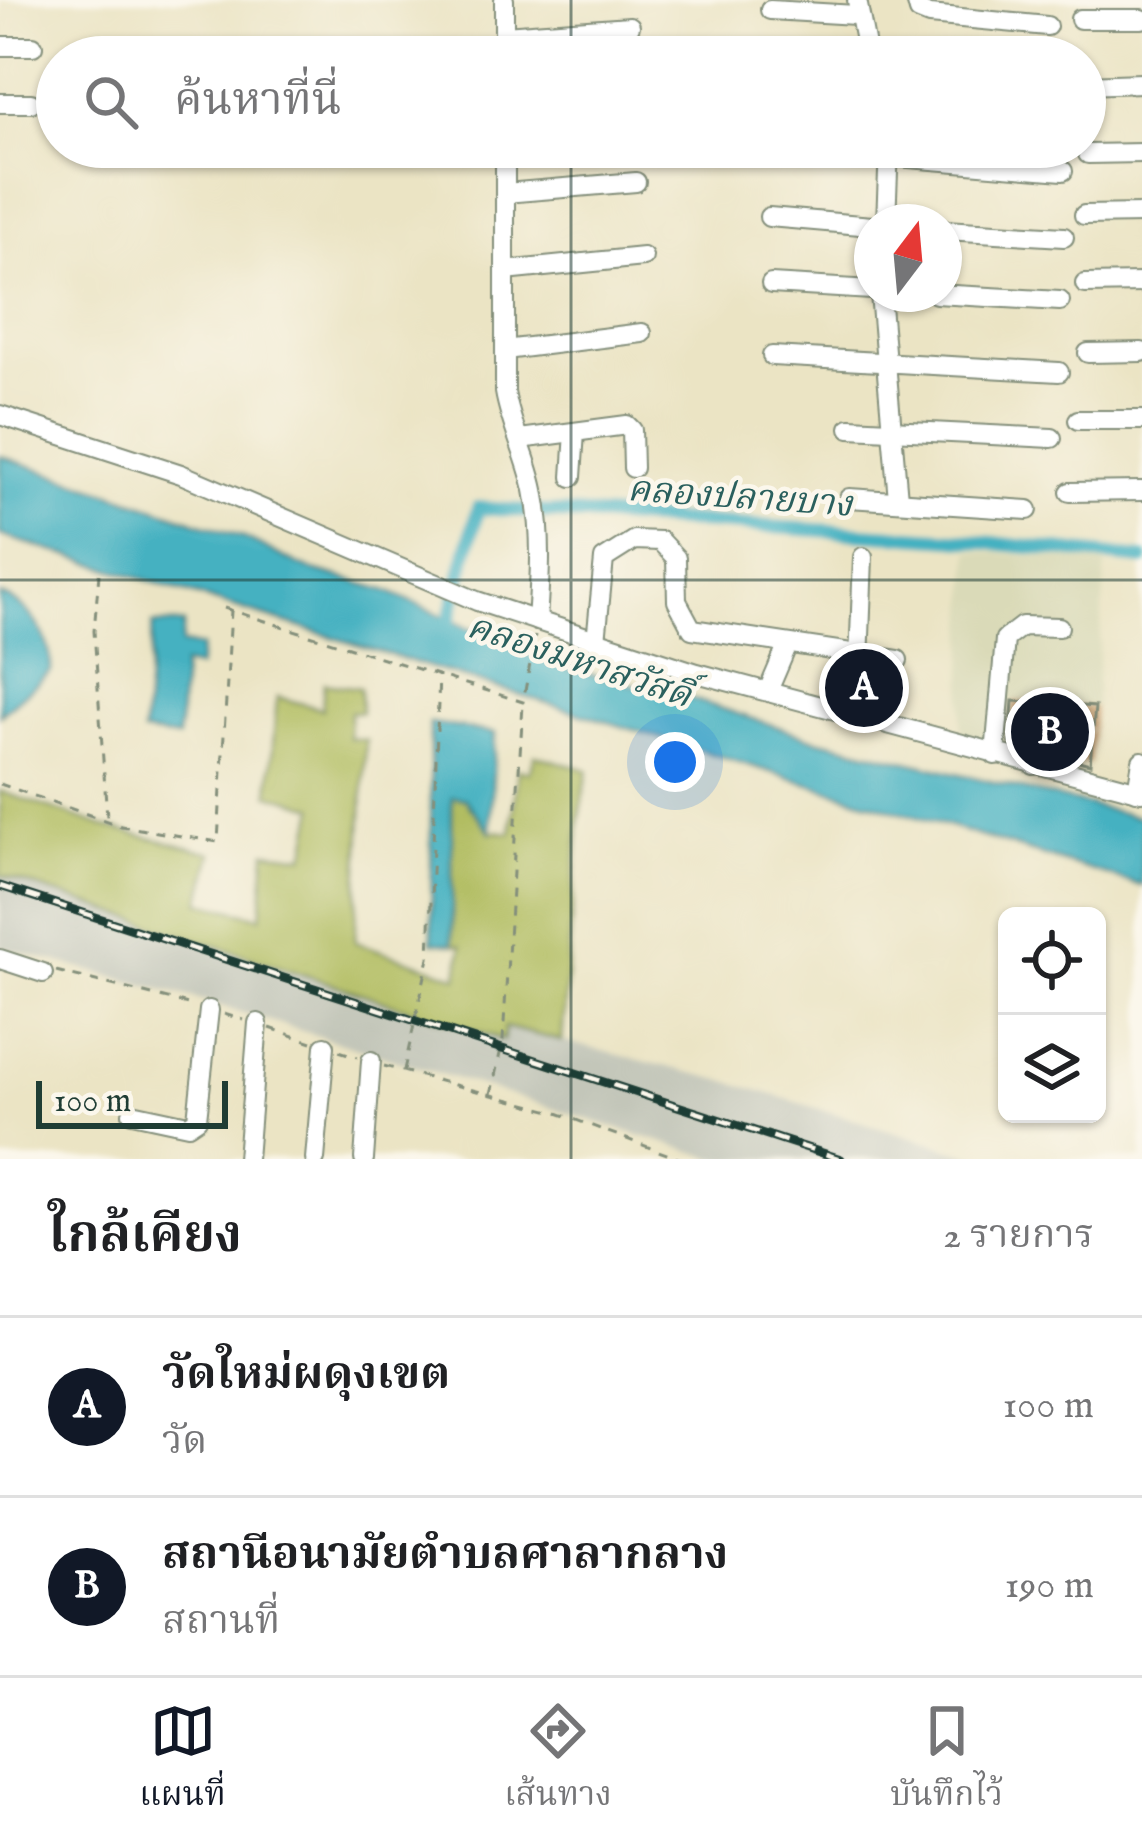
<!DOCTYPE html>
<html lang="th">
<meta charset="utf-8">
<style>
:root{--surface:#fff;--page:#f2f2f2;--text:#202124;--muted:#757577;--line:#e0e0e0;--accent:#111827}
body{margin:0;font-family:"IM FELL English","Noto Serif Thai",serif;background:var(--page);color:var(--text)}
.controls{position:absolute;right:36px;bottom:36px;display:grid;overflow:hidden;border-radius:18px;box-shadow:0 3px 9px #0004}
.controls button{width:108px;height:108px;display:grid;place-items:center;padding:0;border:0;border-bottom:3px solid var(--line);background:var(--surface);color:var(--text);font:60px sans-serif}
.compass{position:absolute;left:854px;top:204px;width:108px;height:108px;border-radius:50%;background:var(--surface);box-shadow:0 3px 9px #0004;rotate:16deg}
.scale{position:absolute;left:36px;bottom:30px;width:192px;box-sizing:border-box;padding-left:12px;border:6px solid #1f3d34;border-top:0;font-size:33px;line-height:42px;white-space:nowrap;color:#1f3d34;-webkit-text-stroke:9px #fbf7ec;paint-order:stroke}
.you{position:absolute;left:675px;top:762px;width:42px;height:42px;margin:-30px;border:9px solid #fff;border-radius:50%;background:#1a73e8;box-shadow:0 0 0 18px #1a73e833}
.badge{display:grid;place-items:center;width:78px;height:78px;border-radius:50%;background:var(--accent);color:#fff;font-size:39px;font-weight:700}
.pin{position:absolute;translate:-50% -50%;border:6px solid #fff;box-shadow:0 3px 12px #0006}
.list{margin:0;padding:0;list-style:none}
h2{display:flex;justify-content:space-between;align-items:center;height:156px;margin:0;padding:0 48px;font-size:51px}
h2 small{font-size:39px;font-weight:400;color:var(--muted)}
.list li{display:grid;grid-template-columns:78px 1fr auto;gap:36px;align-items:center;box-sizing:border-box;height:180px;padding:0 48px;border-top:3px solid var(--line)}
.list b{display:block;font-size:45px;white-space:nowrap}
.list p{margin:0;font-size:39px;white-space:nowrap;color:var(--muted)}
.list em{font-size:39px;font-style:normal;color:var(--muted)}
.icon{flex:none;width:66px;height:66px;fill:none;stroke:currentColor;stroke-width:2;stroke-linecap:round;stroke-linejoin:round}
.map{position:relative;flex:none;width:1142px;height:1159px;overflow:hidden}
.search{position:absolute;background:var(--surface);box-shadow:0 3px 9px #0004;left:36px;right:36px;top:36px;height:132px;display:flex;align-items:center;gap:30px;box-sizing:border-box;padding:0 42px;border-radius:66px;color:var(--muted);font-size:45px}
.sheet{height:516px;background:var(--surface)}
nav{display:flex;justify-content:space-around;align-items:center;box-sizing:border-box;height:168px;border-top:3px solid var(--line);background:var(--surface);font-size:33px;color:var(--muted)}
nav a{display:grid;justify-items:center;gap:6px}
nav .on{color:var(--accent)}
.map>svg:first-child{display:block}
.built{fill:#dadab8}
.industrial{fill:#c3c6b9}
.green{fill:#b0bc5e;stroke:#687c49;stroke-width:3}
.water{fill:#44b1c1;stroke:#32777a;stroke-width:3}
.lines{fill:none;stroke-linecap:round;stroke-linejoin:round}
.canal{stroke:#44b1c1;stroke-width:14}
.building{fill:#cc9f69}
.minor-casing{stroke:#85907c;stroke-width:22}
.path{stroke:#85907c;stroke-width:3;stroke-dasharray:9 9;stroke-linecap:butt}
.minor{stroke:#fff;stroke-width:18}
.rail-casing{stroke:#1f3d34;stroke-width:9}
.rail{stroke:#fbf7ec;stroke-width:4.5;stroke-dasharray:14;stroke-linecap:butt}
.grid{fill:none;stroke:#1f3d34;stroke-width:3;stroke-opacity:0.55}
.labels{text-anchor:middle;stroke-width:9;stroke-linejoin:round;paint-order:stroke}
.water-label{font-size:36px;font-style:italic;fill:#2a605e;stroke:#fbf7ec}
</style>
<div class="map">
<svg width="1142" height="1159" viewBox="0 0 1142 1159">
<rect width="100%" height="100%" fill="#fbf7ec"/>
<filter id="ink" filterUnits="userSpaceOnUse"><feTurbulence type="fractalNoise" baseFrequency=".00833" numOctaves="2"/><feDisplacementMap in="SourceGraphic" scale="24" xChannelSelector="R" yChannelSelector="G"/><feConvolveMatrix kernelMatrix="1 2 1 2 8 2 1 2 1" color-interpolation-filters="sRGB"/></filter>
<filter id="wash" filterUnits="userSpaceOnUse"><feTurbulence type="fractalNoise" baseFrequency=".004" numOctaves="4" result="noise"/><feDisplacementMap in="SourceGraphic" scale="48" xChannelSelector="R" yChannelSelector="G"/><feGaussianBlur stdDeviation="2.7" result="paint"/><feColorMatrix in="noise" values="0 0 0 0 0 0 0 0 0 0 0 0 0 0 0 0 0 1.4 0 .05"/><feComposite in="paint" operator="in"/></filter>
<g filter="url(#wash)">
<rect width="100%" height="100%" fill="#ebe4c4"/>
<path class="built" d="M 970,551 L 1106,562 L 1095,707 L 1011,701 L 1006,758 L 960,745 Z"/>
<path class="industrial" d="M 0,875 L 502,1039 L 504,1027 L 734,1083 L 984,1159 L 717,1159 L 195,998 L 0,947 Z"/>
<path class="green" d="M 324,683 L 360,688 L 361,712 L 350,712 L 349,738 L 366,740 L 355,942 L 458,977 L 462,946 L 452,944 L 452,796 L 465,799 L 490,831 L 511,833 L 518,769 L 530,772 L 535,755 L 588,770 L 579,822 L 562,1041 L 505,1027 L 503,1040 L 0,875 L 0,791 L 105,827 L 213,853 L 200,902 L 261,917 L 266,851 L 305,856 L 315,807 L 269,794 L 277,697 L 322,709 Z"/>
<g class="water">
<path d="M 0,456 L 242,537 L 306,568 L 385,590 L 552,665 L 686,697 L 812,738 L 1142,818 L 1142,886 L 0,535 Z"/>
<path d="M 0,595 C 30,604 52,639 51,671 L 0,715 Z"/>
<path d="M 153,624 L 184,624 L 181,644 L 201,647 L 198,668 L 183,665 L 178,738 L 143,733 Z"/>
<path d="M 430,723 L 495,733 L 490,831 L 465,799 L 452,797 L 452,944 L 432,942 Z"/>
</g>
<g class="lines">
<path class="canal" d="M 445,637 L 478,508 L 954,539 L 1142,559"/>
</g>
<g id="blocks">
<path class="building" d="M 1013,701 L 1095,707 L 1090,764 L 1071,759 L 1090,730 L 1078,716 L 1069,718 L 1058,734 L 1026,747 L 1010,743 Z"/>
</g>
</g>
<g filter="url(#ink)">
<use href="#blocks" fill-opacity="0" stroke="#85907c" stroke-width="3"/>
<g class="lines">
<defs>
<g id="minor">
<path d="M 504,0 L 504,57"/>
<path d="M 857,0 L 868,57"/>
<path d="M 916,0 L 919,11 L 929,15 L 1047,26"/>
<path d="M 770,10 L 856,15"/>
<path d="M 1080,19 L 1142,19"/>
<path d="M 504,35 L 630,26"/>
<path d="M 0,46 L 33,46"/>
<path d="M 1085,85 L 1142,83"/>
<path d="M 0,103 L 31,103"/>
<path d="M 505,147 L 505,392 C 511,427 527,456 534,490 C 543,534 540,577 537,621"/>
<path d="M 776,147 L 1063,171"/>
<path d="M 1088,154 L 1142,153"/>
<path d="M 505,193 L 636,182"/>
<path d="M 1084,215 L 1142,214"/>
<path d="M 769,217 L 872,226"/>
<path d="M 886,222 L 889,147"/>
<path d="M 944,230 L 1064,237"/>
<path d="M 505,271 L 643,257"/>
<path d="M 771,284 L 872,290"/>
<path d="M 1085,284 L 1142,283"/>
<path d="M 880,294 L 898,499"/>
<path d="M 936,294 L 1060,301"/>
<path d="M 505,350 L 642,333"/>
<path d="M 1088,353 L 1142,352"/>
<path d="M 772,356 L 1059,372"/>
<path d="M 0,415 L 181,474 L 477,601 L 568,631 L 697,673 L 1142,792"/>
<path d="M 1078,420 L 1142,420"/>
<path d="M 850,428 L 1052,438"/>
<path d="M 520,439 L 627,425 L 632,430 L 633,468"/>
<path d="M 572,477 L 575,432"/>
<path d="M 1070,492 L 1142,491"/>
<path d="M 849,498 L 1028,510"/>
<path d="M 596,641 L 604,559 L 634,540 L 660,541 L 676,558 L 677,601 L 692,629 L 898,660"/>
<path d="M 768,691 L 788,644"/>
<path d="M 857,716 L 863,557"/>
<path d="M 995,755 L 1005,639 L 1022,626 L 1059,627"/>
<path d="M 1034,765 L 1038,752 L 1067,746 L 1077,729"/>
<path d="M 1137,791 L 1142,761"/>
<path d="M 0,959 L 43,973"/>
<path d="M 132,1113 L 188,1125 L 197,1119 L 209,1010"/>
<path d="M 247,1159 L 258,1023"/>
<path d="M 315,1159 L 325,1046"/>
<path d="M 364,1159 L 371,1061"/>
</g>
</defs>
<use href="#minor" class="minor-casing"/>
<g class="path">
<path d="M 99,574 L 94,631 L 107,817"/>
<path d="M 224,608 L 523,702 L 535,636"/>
<path d="M 0,784 L 121,826 L 218,842 L 231,610"/>
<path d="M 56,971 L 192,1005"/>
<path d="M 224,1014 L 244,1020"/>
<path d="M 270,1028 L 312,1042"/>
<path d="M 339,1051 L 358,1057"/>
<path d="M 384,1066 L 555,1112 L 680,1159"/>
<path d="M 404,1070 L 429,958 L 439,674"/>
<path d="M 491,1094 L 503,1040 L 523,704"/>
</g>
<use href="#minor" class="minor"/>
<defs>
<path id="rail" d="M 0,886 L 841,1159"/>
</defs>
<use href="#rail" class="rail-casing"/>
<use href="#rail" class="rail"/>
</g>
</g>
<path class="grid" d="M 571,0 L 571,57M 571,147 L 571,1159M 0,580 L 1142,580"/>
<g class="labels">
<g class="water-label">
<text transform="translate(740 495) rotate(4)" y="13">คลองปลายบาง</text>
<text transform="translate(580 659) rotate(18)" y="13">คลองมหาสวัสดิ์</text>
</g>
</g>
</svg>
<div class="controls">
<button><svg class="icon" aria-label="locate" viewBox="0 0 24 24"><circle cx="12" cy="12" r="6"/><path d="M12 2v4M12 18v4M2 12h4M18 12h4"/></svg></button>
<button><svg class="icon" aria-label="layers" viewBox="0 0 24 24"><path d="M12 4l9 5-9 5-9-5zM3 14l9 5 9-5"/></svg></button>
</div>
<svg class="compass" viewBox="-18 -18 36 36"><path d="M0-13l5 13h-10z" fill="#e53935"/><path d="M0 13l5-13h-10z" fill="#757577"/></svg>
<div class="scale">100 m</div>
<div class="you"></div>
<div class="pin badge" style="left:864px;top:688px">A</div>
<div class="pin badge" style="left:1050px;top:732px">B</div>
<div class="search"><svg class="icon" aria-label="search" viewBox="0 0 24 24"><circle cx="10" cy="10" r="6"/><path d="M15 15l6 6"/></svg>ค้นหาที่นี่</div>
</div>
<section class="sheet">
<h2>ใกล้เคียง<small>2 รายการ</small></h2>
<ul class="list">
<li><span class="badge">A</span><div><b>วัดใหม่ผดุงเขต</b><p>วัด</p></div><em>100 m</em></li>
<li><span class="badge">B</span><div><b>สถานีอนามัยตำบลศาลากลาง</b><p>สถานที่</p></div><em>190 m</em></li>
</ul>
</section>
<nav>
<a class="on"><svg class="icon" aria-label="map" viewBox="0 0 24 24"><path d="M3 6l6-2 6 2 6-2v14l-6 2-6-2-6 2zM9 4v14M15 6v14"/></svg>แผนที่</a>
<a><svg class="icon" aria-label="directions" viewBox="0 0 24 24"><path d="M12 3l9 9-9 9-9-9zM9 14v-3h6M13 9l2 2-2 2"/></svg>เส้นทาง</a>
<a><svg class="icon" aria-label="saved" viewBox="0 0 24 24"><path d="M7 4h10v16l-5-4-5 4z"/></svg>บันทึกไว้</a>
</nav>
